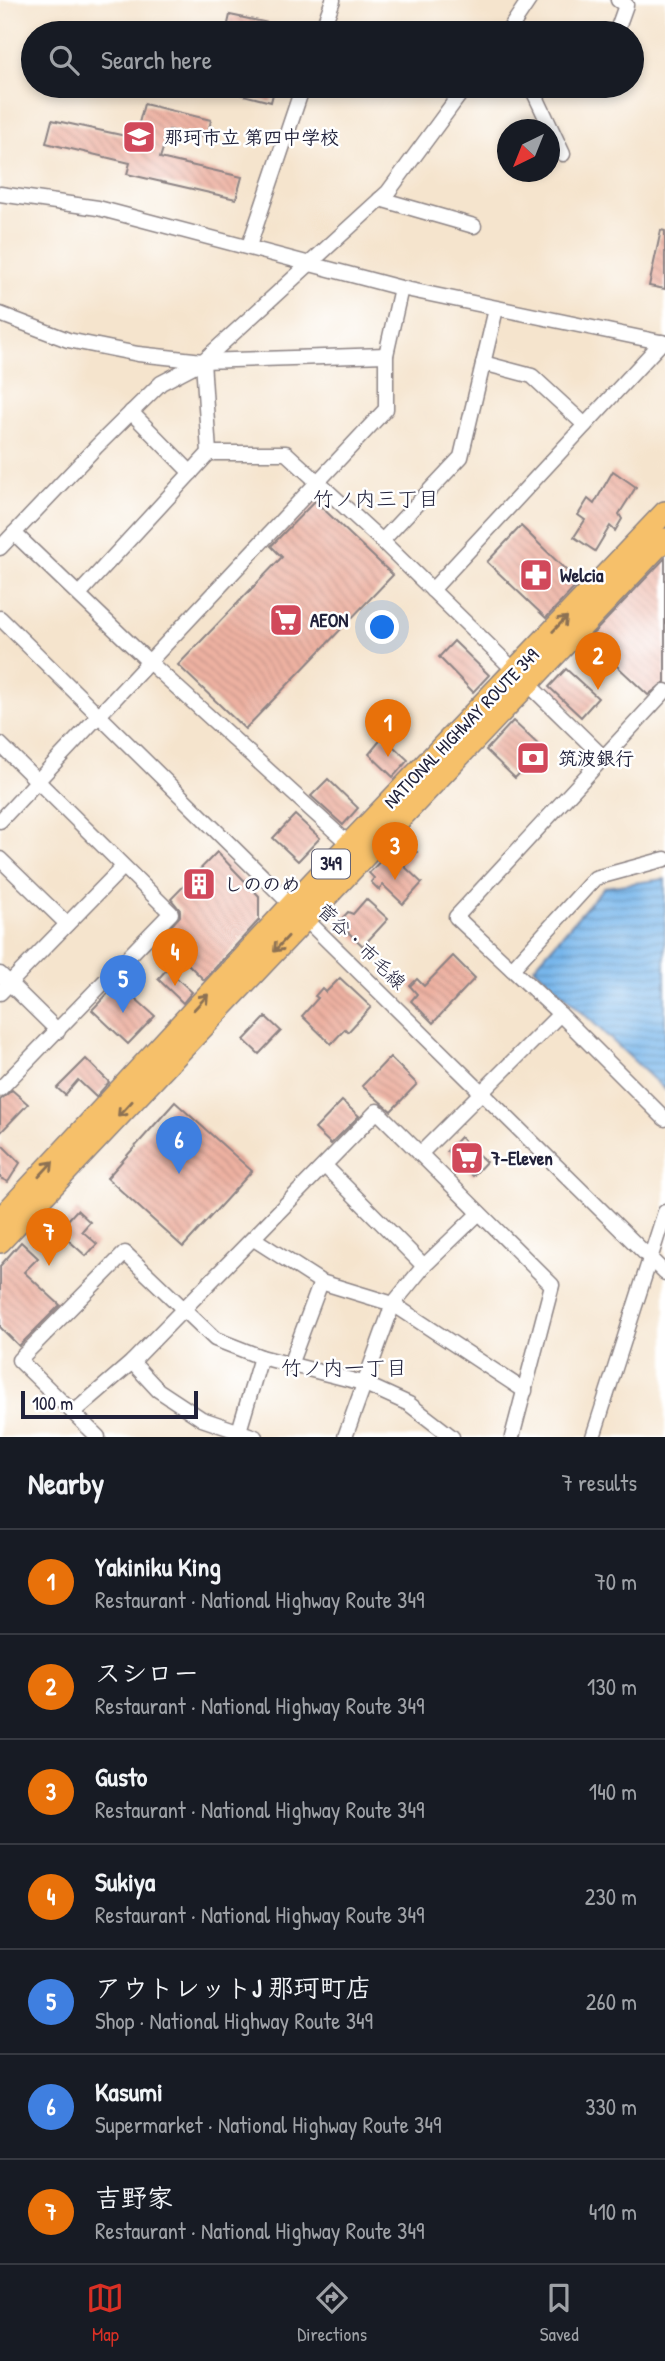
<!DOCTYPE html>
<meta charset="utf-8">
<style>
:root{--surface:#171b24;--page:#20242c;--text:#f1f3f6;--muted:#9ea1a6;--line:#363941;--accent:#d93025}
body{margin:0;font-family:"Patrick Hand","Klee One",sans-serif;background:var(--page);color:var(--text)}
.compass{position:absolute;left:497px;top:119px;width:63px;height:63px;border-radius:50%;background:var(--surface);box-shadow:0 4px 10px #0003;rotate:223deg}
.scale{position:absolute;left:21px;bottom:18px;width:177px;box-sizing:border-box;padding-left:7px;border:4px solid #22223b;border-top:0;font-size:19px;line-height:24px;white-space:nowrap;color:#22223b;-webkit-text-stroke:5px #fff;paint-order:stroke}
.you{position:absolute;left:383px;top:628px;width:24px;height:24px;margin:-18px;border:5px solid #fff;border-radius:50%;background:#1a73e8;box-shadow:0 0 0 10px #1a73e833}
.badge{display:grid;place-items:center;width:46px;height:46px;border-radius:50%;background:var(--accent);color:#fff;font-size:23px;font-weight:700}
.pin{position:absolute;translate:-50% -58px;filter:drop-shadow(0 2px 4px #0008)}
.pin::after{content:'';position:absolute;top:37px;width:24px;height:21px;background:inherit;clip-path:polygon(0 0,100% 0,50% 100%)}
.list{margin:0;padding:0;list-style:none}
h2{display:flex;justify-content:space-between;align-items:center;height:91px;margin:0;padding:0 28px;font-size:30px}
h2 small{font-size:23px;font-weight:400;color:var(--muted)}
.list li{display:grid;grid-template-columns:46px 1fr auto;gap:21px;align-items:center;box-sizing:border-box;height:105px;padding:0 28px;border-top:2px solid var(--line)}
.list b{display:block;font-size:26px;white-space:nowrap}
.list p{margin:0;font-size:23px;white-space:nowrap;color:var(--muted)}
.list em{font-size:23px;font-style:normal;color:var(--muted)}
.icon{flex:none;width:38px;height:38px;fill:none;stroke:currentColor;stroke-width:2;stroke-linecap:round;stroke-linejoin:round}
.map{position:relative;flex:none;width:665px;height:1437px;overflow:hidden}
.search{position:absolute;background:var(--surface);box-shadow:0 4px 10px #0003;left:21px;right:21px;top:21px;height:77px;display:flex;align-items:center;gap:18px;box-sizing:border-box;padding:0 24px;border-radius:38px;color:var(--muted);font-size:26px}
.sheet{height:826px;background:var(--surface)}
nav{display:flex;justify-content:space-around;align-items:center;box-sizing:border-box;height:98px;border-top:2px solid var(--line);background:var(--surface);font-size:19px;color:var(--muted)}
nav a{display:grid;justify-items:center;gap:4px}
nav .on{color:var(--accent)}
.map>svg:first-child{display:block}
.water{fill:url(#water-rules);stroke:#4c6c93;stroke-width:2}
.building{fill:url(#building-back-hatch)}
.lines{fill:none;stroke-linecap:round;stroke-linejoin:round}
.minor-casing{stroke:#8c8384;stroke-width:17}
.highway-casing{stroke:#8c8384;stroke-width:24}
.minor{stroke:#fff;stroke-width:14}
.highway{stroke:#f6c06b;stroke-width:21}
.oneway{stroke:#8c7153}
.labels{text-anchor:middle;stroke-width:5;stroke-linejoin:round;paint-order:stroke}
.shield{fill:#fff;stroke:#646476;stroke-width:2}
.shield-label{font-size:18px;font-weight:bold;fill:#22223b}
.poi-label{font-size:19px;font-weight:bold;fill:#22223b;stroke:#fff;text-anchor:start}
.street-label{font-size:19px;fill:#22223b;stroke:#fff}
.neighbourhood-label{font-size:21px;fill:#22223b;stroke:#fff}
</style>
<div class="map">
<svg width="665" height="1437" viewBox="0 0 665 1437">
<defs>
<pattern id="water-rules" width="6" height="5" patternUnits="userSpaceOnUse" patternTransform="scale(1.75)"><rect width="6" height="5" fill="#77b6eb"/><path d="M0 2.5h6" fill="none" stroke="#6194c0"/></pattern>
<pattern id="building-back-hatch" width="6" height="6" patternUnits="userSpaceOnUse" patternTransform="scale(1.75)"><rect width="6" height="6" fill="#edb1a1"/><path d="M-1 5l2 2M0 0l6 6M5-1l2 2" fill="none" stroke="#cb988c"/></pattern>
</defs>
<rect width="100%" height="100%" fill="#fff"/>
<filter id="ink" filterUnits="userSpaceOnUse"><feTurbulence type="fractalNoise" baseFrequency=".0143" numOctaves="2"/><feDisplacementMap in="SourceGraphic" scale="14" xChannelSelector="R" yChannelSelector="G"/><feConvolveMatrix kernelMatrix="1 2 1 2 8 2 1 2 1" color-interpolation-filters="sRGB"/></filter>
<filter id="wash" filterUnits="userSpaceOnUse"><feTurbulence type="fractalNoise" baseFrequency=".00686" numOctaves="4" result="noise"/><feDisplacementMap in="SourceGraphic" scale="28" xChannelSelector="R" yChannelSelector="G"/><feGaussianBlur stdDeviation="1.57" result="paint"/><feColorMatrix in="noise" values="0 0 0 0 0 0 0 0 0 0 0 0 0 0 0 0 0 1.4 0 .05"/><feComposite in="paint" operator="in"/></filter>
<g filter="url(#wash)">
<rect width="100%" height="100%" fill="#f5e4cd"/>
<path class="water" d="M 665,879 L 665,1090 L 534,967 L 604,887 Z"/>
<g id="blocks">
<g class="building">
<path d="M 230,15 L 297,29 L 297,33 L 226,33 Z"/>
<path d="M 220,86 L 275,86 L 271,102 L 220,89 Z"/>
<path d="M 144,104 L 211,120 L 207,138 L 169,130 L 160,158 L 242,177 L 236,199 L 127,174 L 130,163 L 46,143 L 52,120 L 135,138 Z"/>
<path d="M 661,230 L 665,231 L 665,289 L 649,286 Z"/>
<path d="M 613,471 L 636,487 L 619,514 L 622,519 L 615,531 L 610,526 L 595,551 L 574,537 L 585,520 L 578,515 L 588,499 L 594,504 Z"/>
<path d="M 315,501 L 393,575 L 245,729 L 178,665 L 282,557 L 271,546 Z"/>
<path d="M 521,526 L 579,583 L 546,618 L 487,562 Z"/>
<path d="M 665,558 L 665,682 L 648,695 L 588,639 Z"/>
<path d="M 454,641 L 489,675 L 473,692 L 439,657 Z"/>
<path d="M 566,669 L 598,698 L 581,717 L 549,687 Z"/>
<path d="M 513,721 L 543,749 L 515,778 L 486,750 Z"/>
<path d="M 383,737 L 408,760 L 393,777 L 369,754 Z"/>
<path d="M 328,779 L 358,808 L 343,825 L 311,796 Z"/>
<path d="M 295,815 L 320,838 L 298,861 L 273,838 Z"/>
<path d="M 405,841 L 417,852 L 404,866 L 422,883 L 403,904 L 383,885 L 379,890 L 371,882 L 374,878 L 369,873 L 389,852 L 392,855 Z"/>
<path d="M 217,852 L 259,896 L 259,920 L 204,980 L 161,937 L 180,916 L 180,910 L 171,899 Z"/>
<path d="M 366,899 L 388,919 L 363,946 L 338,923 L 348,912 L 353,914 Z"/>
<path d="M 453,956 L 475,978 L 433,1023 L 411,1001 L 417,994 L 410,986 L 417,979 L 424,986 Z"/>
<path d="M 167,969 L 192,992 L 183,1003 L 158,979 Z"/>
<path d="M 340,978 L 371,1007 L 348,1032 L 345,1029 L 331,1044 L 302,1016 L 318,998 L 315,996 L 322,988 L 326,992 Z"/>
<path d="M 118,983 L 155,1016 L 128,1044 L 92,1010 Z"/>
<path d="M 266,1017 L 281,1031 L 259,1054 L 244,1040 Z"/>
<path d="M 390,1057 L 417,1084 L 391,1111 L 362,1086 Z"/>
<path d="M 86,1059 L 109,1082 L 96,1097 L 78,1080 L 65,1095 L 57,1088 Z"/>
<path d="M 12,1090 L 28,1104 L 0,1133 L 0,1100 Z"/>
<path d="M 342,1101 L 359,1116 L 331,1144 L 315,1129 Z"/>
<path d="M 175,1102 L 252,1171 L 183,1247 L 107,1178 Z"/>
<path d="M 460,1137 L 486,1162 L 473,1176 L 447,1151 Z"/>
<path d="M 0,1143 L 20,1163 L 8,1182 L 0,1178 Z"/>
<path d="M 77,1210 L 90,1222 L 82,1231 L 97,1244 L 86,1256 L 58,1231 Z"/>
<path d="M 21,1242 L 38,1258 L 24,1272 L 60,1305 L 19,1346 L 0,1327 L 0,1266 Z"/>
</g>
</g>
</g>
<g filter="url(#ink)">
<use href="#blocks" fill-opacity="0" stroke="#8c8384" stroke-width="2"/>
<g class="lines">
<defs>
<g id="minor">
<path d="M 321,33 L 333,0"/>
<path d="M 507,33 L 529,0"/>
<path d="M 616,33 L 626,5 L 618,0"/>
<path d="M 531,86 L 563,154"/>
<path d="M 597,87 L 597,86"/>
<path d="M 0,194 L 98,208 L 401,288 L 665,343"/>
<path d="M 380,199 L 474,226"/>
<path d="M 249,246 L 303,86"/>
<path d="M 0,314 L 68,340 L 138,354 L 203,361 L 386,355"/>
<path d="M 483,363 L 532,376 L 585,425"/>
<path d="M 131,412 L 191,473"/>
<path d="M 209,453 L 286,453 L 382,541 L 602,756"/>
<path d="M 14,533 L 147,660 L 350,845"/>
<path d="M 382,541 L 461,457 L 496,309"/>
<path d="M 0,548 L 97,446 L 161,383 L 203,361 L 388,192 L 466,86"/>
<path d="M 432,590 L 662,342"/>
<path d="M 79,594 L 209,453 L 203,361"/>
<path d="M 0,618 L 665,1273"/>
<path d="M 665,691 L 456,917 L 560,1014 L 665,1119"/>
<path d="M 0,744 L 171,913 L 0,1089"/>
<path d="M 0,821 L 386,409 L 386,355 L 401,288"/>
<path d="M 0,859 L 67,924"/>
<path d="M 512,969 L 595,878 L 665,859"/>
<path d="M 0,974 L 58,1031"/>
<path d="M 0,993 L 123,867"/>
<path d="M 420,1154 L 560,1014"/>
<path d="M 325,1166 L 424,1266"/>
<path d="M 254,1239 L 321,1282 L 393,1304 L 525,1391"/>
<path d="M 132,1362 L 158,1390 L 202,1419 L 255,1437"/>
<path d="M 291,1362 L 321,1282"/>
<path d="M 73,1413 L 132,1362 L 377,1111 L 552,1285 L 512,1437"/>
<path d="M 239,1431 L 261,1357"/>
<path d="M 98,1437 L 19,1360 L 125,1253 L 215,1339 L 261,1357 L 363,1383 L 409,1404 L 452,1437"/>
<path d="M 345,1437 L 393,1304 L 424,1266 L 479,1213"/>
<path d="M 593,1437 L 665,1212"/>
</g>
<g id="highway">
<path d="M 0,1219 L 292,904 L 665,512"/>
<path d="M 0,1242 L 665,539"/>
</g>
</defs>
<use href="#minor" class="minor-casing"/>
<use href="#highway" class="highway-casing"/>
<use href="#minor" class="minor"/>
<use href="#highway" class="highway"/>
</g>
<defs><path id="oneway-shaft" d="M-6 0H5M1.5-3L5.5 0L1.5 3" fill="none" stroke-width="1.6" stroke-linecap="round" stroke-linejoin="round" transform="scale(1.75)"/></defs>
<g class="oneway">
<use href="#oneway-shaft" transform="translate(560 624) rotate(-46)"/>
<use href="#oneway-shaft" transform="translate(281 944) rotate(133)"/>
<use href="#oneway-shaft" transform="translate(201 1002) rotate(-47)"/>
<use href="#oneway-shaft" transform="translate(125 1109) rotate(133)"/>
<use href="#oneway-shaft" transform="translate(46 1169) rotate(-47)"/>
</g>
</g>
<defs>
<symbol id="school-square" viewBox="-11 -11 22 22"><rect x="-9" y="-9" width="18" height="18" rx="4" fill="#d1495b" stroke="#fff"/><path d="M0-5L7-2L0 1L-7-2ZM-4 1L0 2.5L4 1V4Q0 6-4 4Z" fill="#fff"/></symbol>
<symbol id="pharmacy-square" viewBox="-11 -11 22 22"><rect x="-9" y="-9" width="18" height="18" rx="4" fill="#d1495b" stroke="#fff"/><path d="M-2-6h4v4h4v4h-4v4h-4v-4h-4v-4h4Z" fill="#fff"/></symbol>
<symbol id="supermarket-square" viewBox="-11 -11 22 22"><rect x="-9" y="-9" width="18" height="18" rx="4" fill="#d1495b" stroke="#fff"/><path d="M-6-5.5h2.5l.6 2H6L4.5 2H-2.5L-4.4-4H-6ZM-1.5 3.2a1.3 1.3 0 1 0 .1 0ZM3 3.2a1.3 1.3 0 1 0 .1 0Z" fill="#fff"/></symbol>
<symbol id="bank-square" viewBox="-11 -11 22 22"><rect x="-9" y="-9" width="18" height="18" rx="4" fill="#d1495b" stroke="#fff"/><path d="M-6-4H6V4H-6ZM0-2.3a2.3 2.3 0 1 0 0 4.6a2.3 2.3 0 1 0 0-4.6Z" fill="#fff"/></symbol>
<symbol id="building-square" viewBox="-11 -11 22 22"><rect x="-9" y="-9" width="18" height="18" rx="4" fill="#d1495b" stroke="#fff"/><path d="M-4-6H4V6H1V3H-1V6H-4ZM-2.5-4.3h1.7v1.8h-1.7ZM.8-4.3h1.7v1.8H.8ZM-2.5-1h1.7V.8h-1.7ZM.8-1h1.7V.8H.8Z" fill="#fff"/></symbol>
</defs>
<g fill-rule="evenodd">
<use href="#school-square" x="120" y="118" width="38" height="38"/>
<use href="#pharmacy-square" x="517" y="556" width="38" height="38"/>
<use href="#supermarket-square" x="267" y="601" width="38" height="38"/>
<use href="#bank-square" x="514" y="739" width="38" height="38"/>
<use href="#building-square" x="180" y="865" width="38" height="38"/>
<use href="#supermarket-square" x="448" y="1139" width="38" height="38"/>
</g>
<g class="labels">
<rect class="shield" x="312" y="849.5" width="38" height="29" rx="5"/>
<g class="shield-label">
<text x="331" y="870">349</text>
</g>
<g class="poi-label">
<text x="164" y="144">那珂市立 第四中学校</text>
<text x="560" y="582">Welcia</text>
<text x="310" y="627">AEON</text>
<text x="558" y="765">筑波銀行</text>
<text x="224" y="891">しののめ</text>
<text x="491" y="1165">7-Eleven</text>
</g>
<g class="street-label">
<text transform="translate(461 728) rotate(-46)" y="7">NATIONAL HIGHWAY ROUTE 349</text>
<text transform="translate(362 946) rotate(44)" y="7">菅谷・市毛線</text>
</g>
<g class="neighbourhood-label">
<text x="376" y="506">竹ノ内三丁目</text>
<text x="344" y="1375">竹ノ内一丁目</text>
</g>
</g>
</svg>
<svg class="compass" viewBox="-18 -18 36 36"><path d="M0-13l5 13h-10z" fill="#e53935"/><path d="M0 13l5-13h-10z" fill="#9ea1a6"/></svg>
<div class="scale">100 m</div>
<div class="you"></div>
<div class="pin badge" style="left:388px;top:757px;background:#e8710a">1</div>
<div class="pin badge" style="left:598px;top:690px;background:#e8710a">2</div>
<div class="pin badge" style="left:395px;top:880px;background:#e8710a">3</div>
<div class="pin badge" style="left:175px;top:986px;background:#e8710a">4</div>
<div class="pin badge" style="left:123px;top:1013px;background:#3f7fe0">5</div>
<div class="pin badge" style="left:179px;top:1174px;background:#3f7fe0">6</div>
<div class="pin badge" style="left:49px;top:1266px;background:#e8710a">7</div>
<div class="search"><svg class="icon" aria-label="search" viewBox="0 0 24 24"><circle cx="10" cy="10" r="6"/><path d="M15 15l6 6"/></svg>Search here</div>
</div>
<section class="sheet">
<h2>Nearby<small>7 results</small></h2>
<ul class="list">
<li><span class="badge" style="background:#e8710a">1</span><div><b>Yakiniku King</b><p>Restaurant · National Highway Route 349</p></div><em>70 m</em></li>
<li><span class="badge" style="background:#e8710a">2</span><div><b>スシロー</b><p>Restaurant · National Highway Route 349</p></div><em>130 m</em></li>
<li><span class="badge" style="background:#e8710a">3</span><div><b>Gusto</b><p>Restaurant · National Highway Route 349</p></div><em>140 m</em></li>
<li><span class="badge" style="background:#e8710a">4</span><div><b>Sukiya</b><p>Restaurant · National Highway Route 349</p></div><em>230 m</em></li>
<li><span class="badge" style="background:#3f7fe0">5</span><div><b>アウトレットJ 那珂町店</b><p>Shop · National Highway Route 349</p></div><em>260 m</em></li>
<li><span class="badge" style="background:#3f7fe0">6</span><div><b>Kasumi</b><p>Supermarket · National Highway Route 349</p></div><em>330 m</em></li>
<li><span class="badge" style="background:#e8710a">7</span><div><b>吉野家</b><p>Restaurant · National Highway Route 349</p></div><em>410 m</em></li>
</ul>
</section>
<nav>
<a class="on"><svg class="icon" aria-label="map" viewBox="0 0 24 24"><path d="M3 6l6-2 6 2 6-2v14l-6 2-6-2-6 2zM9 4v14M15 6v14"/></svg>Map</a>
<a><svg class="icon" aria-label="directions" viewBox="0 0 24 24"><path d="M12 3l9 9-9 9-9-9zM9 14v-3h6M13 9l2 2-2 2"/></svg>Directions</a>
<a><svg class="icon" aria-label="saved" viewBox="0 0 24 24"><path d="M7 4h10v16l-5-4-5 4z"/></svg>Saved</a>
</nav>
